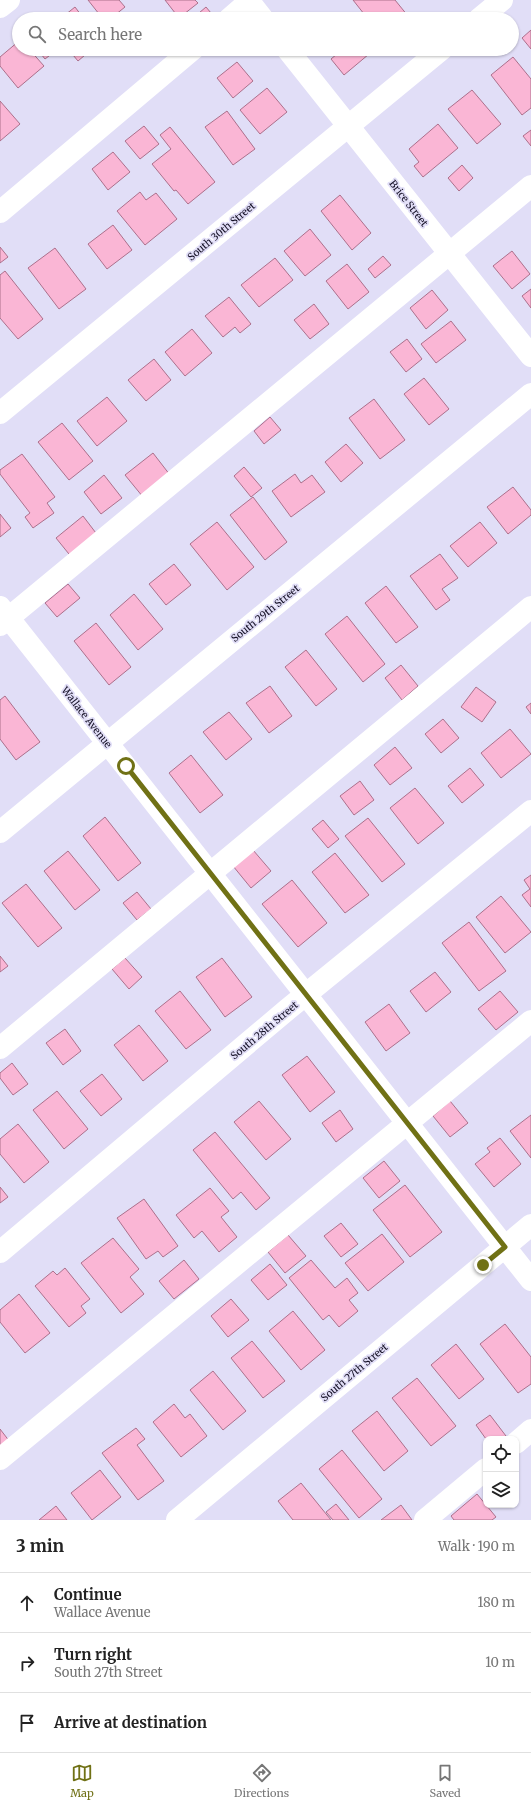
<!DOCTYPE html>
<meta charset="utf-8">
<style>
:root{--surface:#fff;--page:#f6f6f6;--text:#222;--muted:#767676;--line:#e0e0e0;--accent:#707115}
body{margin:0;font-family:Merriweather,serif;background:var(--page);color:var(--text)}
.controls{position:absolute;right:12px;bottom:12px;display:grid;overflow:hidden;border-radius:8px;box-shadow:0 1px 3px #0004}
.controls button{width:36px;height:36px;display:grid;place-items:center;padding:0;border:0;border-bottom:1px solid var(--line);background:var(--surface);color:var(--text);font:20px sans-serif}
.stop{position:absolute;width:12px;height:12px;margin:-9px;border:3px solid #707115;border-radius:50%;background:#fff}
.stop.end{background:#707115;border-color:#fff;box-shadow:0 1px 4px #0008}
.list{margin:0;padding:0;list-style:none}
h2{display:flex;justify-content:space-between;align-items:center;height:52px;margin:0;padding:0 16px;font-size:17px}
h2 small{font-size:13px;font-weight:400;color:var(--muted)}
.list li{display:grid;grid-template-columns:26px 1fr auto;gap:12px;align-items:center;box-sizing:border-box;height:60px;padding:0 16px;border-top:1px solid var(--line)}
.list b{display:block;font-size:15px;white-space:nowrap}
.list p{margin:0;font-size:13px;white-space:nowrap;color:var(--muted)}
.list em{font-size:13px;font-style:normal;color:var(--muted)}
.icon{flex:none;width:22px;height:22px;fill:none;stroke:currentColor;stroke-width:2;stroke-linecap:round;stroke-linejoin:round}
.map{position:relative;flex:none;width:531px;height:1520px;overflow:hidden}
.search{position:absolute;background:var(--surface);box-shadow:0 1px 3px #0004;left:12px;right:12px;top:12px;height:44px;display:flex;align-items:center;gap:10px;box-sizing:border-box;padding:0 14px;border-radius:22px;color:var(--muted);font-size:15px}
.sheet{height:232px;background:var(--surface)}
nav{display:flex;justify-content:space-around;align-items:center;box-sizing:border-box;height:56px;border-top:1px solid var(--line);background:var(--surface);font-size:11px;color:var(--muted)}
nav a{display:grid;justify-items:center;gap:2px}
nav .on{color:var(--accent)}
.map>svg:first-child{display:block}
.building{fill:#fab6d5;stroke:#ac708c}
.lines{fill:none;stroke-linecap:round;stroke-linejoin:round}
.minor{stroke:#fff;stroke-width:22}
.route{stroke:#707115;stroke-width:5}
.labels{text-anchor:middle;stroke-width:3.5;stroke-linejoin:round;paint-order:stroke}
.street-label{font-size:10px;fill:#151126;stroke:#e1def7}
</style>
<div class="map">
<svg width="531" height="1520" viewBox="0 0 531 1520">
<rect width="100%" height="100%" fill="#e1def7"/>
<g class="building">
<path d="M 88,0 L 119,0 L 125,7 L 110,19 L 103,19 Z"/>
<path d="M 165,0 L 195,0 L 198,3 L 179,18 Z"/>
<path d="M 353,0 L 395,0 L 408,16 L 405,19 L 368,19 Z"/>
<path d="M 75,7 L 84,19 L 60,19 Z"/>
<path d="M 206,7 L 216,19 L 192,19 Z"/>
<path d="M 320,13 L 325,19 L 313,19 Z"/>
<path d="M 531,30 L 531,49 L 522,38 Z"/>
<path d="M 19,41 L 19,49 L 29,49 L 44,66 L 18,88 L 0,66 L 0,57 Z"/>
<path d="M 37,49 L 58,49 L 45,59 Z"/>
<path d="M 68,49 L 92,49 L 78,61 Z"/>
<path d="M 333,49 L 375,49 L 344,75 L 331,59 L 337,54 Z"/>
<path d="M 513,57 L 531,79 L 531,108 L 522,115 L 491,75 Z"/>
<path d="M 237,62 L 253,81 L 233,98 L 217,78 Z"/>
<path d="M 267,88 L 287,112 L 260,134 L 240,110 Z"/>
<path d="M 472,90 L 501,124 L 477,144 L 448,109 Z"/>
<path d="M 0,101 L 20,124 L 0,141 Z"/>
<path d="M 227,111 L 255,149 L 233,165 L 205,127 Z"/>
<path d="M 438,124 L 458,148 L 423,177 L 414,166 L 419,162 L 409,149 Z"/>
<path d="M 144,126 L 159,144 L 140,159 L 125,141 Z"/>
<path d="M 170,127 L 215,182 L 188,204 L 176,190 L 174,191 L 152,164 L 171,149 L 160,135 Z"/>
<path d="M 531,130 L 531,146 L 523,136 Z"/>
<path d="M 113,152 L 130,172 L 108,190 L 92,169 Z"/>
<path d="M 462,165 L 473,178 L 459,191 L 448,178 Z"/>
<path d="M 140,192 L 146,200 L 156,193 L 177,219 L 145,245 L 117,211 Z"/>
<path d="M 340,195 L 371,233 L 352,250 L 321,211 Z"/>
<path d="M 113,225 L 132,250 L 107,269 L 88,244 Z"/>
<path d="M 310,229 L 331,255 L 305,276 L 284,251 Z"/>
<path d="M 0,247 L 8,257 L 0,263 Z"/>
<path d="M 55,248 L 86,289 L 59,309 L 28,268 Z"/>
<path d="M 512,251 L 530,274 L 512,289 L 493,266 Z"/>
<path d="M 383,256 L 391,265 L 375,278 L 368,269 Z"/>
<path d="M 275,258 L 293,280 L 259,307 L 241,285 Z"/>
<path d="M 347,264 L 369,292 L 348,309 L 326,281 Z"/>
<path d="M 5,271 L 43,319 L 18,339 L 0,318 L 0,275 Z"/>
<path d="M 531,289 L 531,308 L 522,296 Z"/>
<path d="M 432,290 L 448,310 L 426,329 L 410,308 Z"/>
<path d="M 229,297 L 251,324 L 240,333 L 235,327 L 223,337 L 205,316 Z"/>
<path d="M 314,304 L 329,324 L 310,339 L 294,320 Z"/>
<path d="M 451,321 L 466,340 L 436,363 L 421,344 Z"/>
<path d="M 192,329 L 212,353 L 185,376 L 165,352 Z"/>
<path d="M 407,339 L 422,359 L 406,372 L 390,352 Z"/>
<path d="M 154,359 L 171,380 L 146,401 L 128,380 Z"/>
<path d="M 424,378 L 449,409 L 429,425 L 404,394 Z"/>
<path d="M 107,397 L 127,421 L 97,446 L 77,421 Z"/>
<path d="M 374,399 L 405,440 L 380,459 L 349,418 Z"/>
<path d="M 270,417 L 281,430 L 264,444 L 254,431 Z"/>
<path d="M 62,423 L 93,461 L 69,480 L 38,442 Z"/>
<path d="M 346,444 L 363,463 L 341,482 L 325,462 Z"/>
<path d="M 153,453 L 170,475 L 143,497 L 125,475 Z"/>
<path d="M 22,454 L 55,497 L 47,503 L 54,513 L 33,528 L 25,517 L 30,513 L 0,474 L 0,470 Z"/>
<path d="M 244,467 L 262,488 L 251,497 L 234,476 Z"/>
<path d="M 295,474 L 301,483 L 312,475 L 325,492 L 291,517 L 272,491 Z"/>
<path d="M 104,475 L 122,498 L 101,514 L 84,492 Z"/>
<path d="M 513,487 L 531,510 L 531,515 L 508,534 L 487,507 Z"/>
<path d="M 253,497 L 287,542 L 265,560 L 230,515 Z"/>
<path d="M 0,514 L 11,528 L 0,537 Z"/>
<path d="M 83,516 L 99,537 L 73,559 L 56,538 Z"/>
<path d="M 217,522 L 254,567 L 227,590 L 190,544 Z"/>
<path d="M 480,522 L 497,543 L 468,567 L 450,546 Z"/>
<path d="M 440,554 L 458,578 L 442,589 L 450,600 L 436,610 L 410,576 Z"/>
<path d="M 174,564 L 191,585 L 166,605 L 149,584 Z"/>
<path d="M 68,584 L 80,598 L 57,617 L 45,603 Z"/>
<path d="M 386,586 L 418,627 L 396,643 L 365,603 Z"/>
<path d="M 134,594 L 163,629 L 138,650 L 110,615 Z"/>
<path d="M 347,616 L 385,664 L 363,682 L 325,634 Z"/>
<path d="M 96,623 L 131,667 L 109,685 L 74,641 Z"/>
<path d="M 306,650 L 337,689 L 316,706 L 285,667 Z"/>
<path d="M 401,665 L 418,686 L 402,700 L 385,678 Z"/>
<path d="M 270,686 L 292,716 L 269,733 L 246,703 Z"/>
<path d="M 476,687 L 496,702 L 482,722 L 461,707 Z"/>
<path d="M 5,696 L 40,742 L 16,760 L 0,739 L 0,700 Z"/>
<path d="M 531,703 L 531,714 L 526,707 Z"/>
<path d="M 229,712 L 252,739 L 226,760 L 203,732 Z"/>
<path d="M 443,719 L 459,738 L 441,753 L 425,734 Z"/>
<path d="M 510,729 L 531,754 L 501,778 L 481,753 Z"/>
<path d="M 395,747 L 412,768 L 390,785 L 374,765 Z"/>
<path d="M 191,755 L 223,795 L 200,813 L 169,773 Z"/>
<path d="M 470,768 L 484,785 L 462,803 L 448,786 Z"/>
<path d="M 360,781 L 374,800 L 354,815 L 340,796 Z"/>
<path d="M 415,788 L 444,823 L 418,844 L 390,808 Z"/>
<path d="M 105,817 L 141,863 L 118,881 L 83,836 Z"/>
<path d="M 368,818 L 405,864 L 382,882 L 345,836 Z"/>
<path d="M 323,820 L 339,839 L 328,848 L 312,829 Z"/>
<path d="M 253,850 L 271,871 L 251,888 L 233,866 Z"/>
<path d="M 68,851 L 100,890 L 75,910 L 44,871 Z"/>
<path d="M 335,853 L 369,895 L 345,913 L 312,872 Z"/>
<path d="M 531,875 L 531,907 L 522,895 L 530,889 L 524,880 Z"/>
<path d="M 292,880 L 327,923 L 298,947 L 262,904 Z"/>
<path d="M 26,884 L 62,928 L 38,947 L 2,903 Z"/>
<path d="M 137,892 L 151,909 L 137,920 L 123,903 Z"/>
<path d="M 501,896 L 531,932 L 505,953 L 476,917 Z"/>
<path d="M 469,922 L 506,971 L 479,991 L 442,943 Z"/>
<path d="M 0,956 L 8,966 L 0,972 Z"/>
<path d="M 125,958 L 142,977 L 129,989 L 112,969 Z"/>
<path d="M 222,958 L 252,997 L 225,1017 L 196,977 Z"/>
<path d="M 435,972 L 451,992 L 426,1012 L 410,991 Z"/>
<path d="M 180,991 L 211,1030 L 186,1049 L 155,1011 Z"/>
<path d="M 500,991 L 518,1012 L 496,1030 L 478,1009 Z"/>
<path d="M 389,1004 L 410,1033 L 386,1051 L 365,1022 Z"/>
<path d="M 139,1025 L 168,1061 L 143,1081 L 114,1045 Z"/>
<path d="M 65,1029 L 81,1051 L 63,1065 L 46,1043 Z"/>
<path d="M 307,1056 L 335,1092 L 310,1112 L 282,1075 Z"/>
<path d="M 12,1063 L 28,1084 L 13,1095 L 0,1078 L 0,1073 Z"/>
<path d="M 102,1074 L 122,1099 L 101,1116 L 80,1091 Z"/>
<path d="M 57,1091 L 88,1129 L 64,1149 L 33,1110 Z"/>
<path d="M 259,1101 L 291,1139 L 266,1160 L 234,1122 Z"/>
<path d="M 450,1101 L 468,1123 L 450,1137 L 433,1116 Z"/>
<path d="M 340,1110 L 353,1129 L 336,1142 L 322,1123 Z"/>
<path d="M 531,1115 L 531,1158 L 510,1131 Z"/>
<path d="M 18,1124 L 49,1162 L 24,1183 L 0,1154 L 0,1139 Z"/>
<path d="M 215,1132 L 270,1198 L 256,1210 L 241,1192 L 233,1199 L 193,1150 Z"/>
<path d="M 500,1138 L 521,1164 L 494,1187 L 475,1164 L 490,1152 L 487,1148 Z"/>
<path d="M 384,1161 L 400,1181 L 379,1198 L 363,1178 Z"/>
<path d="M 405,1185 L 442,1232 L 410,1257 L 373,1210 Z"/>
<path d="M 0,1187 L 8,1197 L 0,1203 Z"/>
<path d="M 210,1188 L 229,1211 L 221,1217 L 237,1237 L 219,1252 L 202,1231 L 194,1238 L 176,1215 Z"/>
<path d="M 144,1199 L 178,1246 L 163,1257 L 158,1251 L 146,1259 L 117,1218 Z"/>
<path d="M 341,1223 L 358,1244 L 341,1257 L 324,1236 Z"/>
<path d="M 382,1234 L 404,1262 L 368,1291 L 345,1263 Z"/>
<path d="M 288,1235 L 306,1256 L 285,1273 L 268,1252 Z"/>
<path d="M 113,1238 L 139,1269 L 130,1277 L 144,1294 L 121,1313 L 81,1263 Z"/>
<path d="M 184,1260 L 199,1279 L 174,1299 L 159,1281 Z"/>
<path d="M 311,1260 L 335,1288 L 347,1278 L 358,1293 L 349,1300 L 358,1311 L 339,1327 L 329,1315 L 323,1320 L 289,1278 Z"/>
<path d="M 270,1264 L 287,1285 L 268,1300 L 251,1280 Z"/>
<path d="M 65,1268 L 90,1299 L 81,1306 L 86,1313 L 69,1327 L 35,1286 L 53,1271 L 57,1275 Z"/>
<path d="M 19,1294 L 50,1333 L 25,1353 L 0,1322 L 0,1310 Z"/>
<path d="M 231,1299 L 249,1320 L 228,1337 L 211,1316 Z"/>
<path d="M 293,1311 L 325,1350 L 301,1370 L 269,1331 Z"/>
<path d="M 505,1324 L 531,1357 L 531,1384 L 518,1393 L 480,1344 Z"/>
<path d="M 252,1341 L 285,1381 L 263,1398 L 231,1358 Z"/>
<path d="M 456,1344 L 484,1379 L 459,1399 L 431,1365 Z"/>
<path d="M 213,1371 L 246,1411 L 223,1430 L 190,1390 Z"/>
<path d="M 417,1378 L 456,1426 L 431,1446 L 392,1398 Z"/>
<path d="M 174,1404 L 185,1418 L 190,1414 L 207,1436 L 181,1457 L 153,1422 Z"/>
<path d="M 377,1411 L 408,1451 L 384,1471 L 352,1431 Z"/>
<path d="M 490,1415 L 506,1436 L 502,1439 L 486,1439 L 476,1425 Z"/>
<path d="M 136,1428 L 145,1439 L 137,1445 L 164,1481 L 138,1500 L 102,1453 Z"/>
<path d="M 0,1429 L 10,1442 L 0,1450 Z"/>
<path d="M 342,1450 L 382,1499 L 359,1518 L 319,1469 Z"/>
<path d="M 100,1470 L 121,1497 L 92,1520 L 71,1493 Z"/>
<path d="M 301,1483 L 331,1520 L 293,1520 L 278,1501 Z"/>
<path d="M 477,1494 L 496,1517 L 492,1520 L 454,1520 L 451,1516 Z"/>
<path d="M 336,1504 L 349,1520 L 333,1520 L 326,1512 Z"/>
<path d="M 401,1505 L 412,1520 L 381,1520 Z"/>
<path d="M 56,1506 L 67,1520 L 39,1520 Z"/>
</g>
<g class="lines">
<g class="minor">
<path d="M 248,0 L 263,19"/>
<path d="M 0,7 L 9,0"/>
<path d="M 229,19 L 251,0"/>
<path d="M 479,19 L 502,0"/>
<path d="M 287,49 L 531,356"/>
<path d="M 0,212 L 193,49"/>
<path d="M 0,413 L 442,49"/>
<path d="M 0,607 L 531,1280"/>
<path d="M 0,625 L 531,186"/>
<path d="M 0,832 L 531,394"/>
<path d="M 0,1048 L 531,607"/>
<path d="M 0,1252 L 288,1009 L 531,811"/>
<path d="M 516,1443 L 531,1430"/>
<path d="M 0,1459 L 531,1021"/>
<path d="M 177,1520 L 531,1225"/>
<path d="M 425,1520 L 486,1469"/>
</g>
</g>
<g class="lines">
<path class="route" d="M 126,766 L 505,1247 L 483,1265"/>
</g>
<g class="labels">
<g class="street-label">
<text transform="translate(409 203) rotate(52)" y="4">Brice Street</text>
<text transform="translate(221 231) rotate(-40)" y="4">South 30th Street</text>
<text transform="translate(265 613) rotate(-39)" y="4">South 29th Street</text>
<text transform="translate(87 717) rotate(52)" y="4">Wallace Avenue</text>
<text transform="translate(264 1030) rotate(-40)" y="4">South 28th Street</text>
<text transform="translate(354 1372) rotate(-40)" y="4">South 27th Street</text>
</g>
</g>
</svg>
<div class="controls">
<button><svg class="icon" aria-label="locate" viewBox="0 0 24 24"><circle cx="12" cy="12" r="6"/><path d="M12 2v4M12 18v4M2 12h4M18 12h4"/></svg></button>
<button><svg class="icon" aria-label="layers" viewBox="0 0 24 24"><path d="M12 4l9 5-9 5-9-5zM3 14l9 5 9-5"/></svg></button>
</div>
<div class="stop" style="left:126px;top:766px"></div>
<div class="stop end" style="left:483px;top:1265px"></div>
<div class="search"><svg class="icon" aria-label="search" viewBox="0 0 24 24"><circle cx="10" cy="10" r="6"/><path d="M15 15l6 6"/></svg>Search here</div>
</div>
<section class="sheet">
<h2>3 min<small>Walk · 190 m</small></h2>
<ul class="list">
<li><svg class="icon" aria-label="ahead" viewBox="0 0 24 24"><path d="M12 20V5M6 11l6-6 6 6"/></svg><div><b>Continue</b><p>Wallace Avenue</p></div><em>180 m</em></li>
<li><svg class="icon" aria-label="right" viewBox="0 0 24 24"><path d="M7 20v-9h11M14 6l5 5-5 5"/></svg><div><b>Turn right</b><p>South 27th Street</p></div><em>10 m</em></li>
<li><svg class="icon" aria-label="arrive" viewBox="0 0 24 24"><path d="M6 21V4h12l-3 4 3 4H6"/></svg><div><b>Arrive at destination</b></div></li>
</ul>
</section>
<nav>
<a class="on"><svg class="icon" aria-label="map" viewBox="0 0 24 24"><path d="M3 6l6-2 6 2 6-2v14l-6 2-6-2-6 2zM9 4v14M15 6v14"/></svg>Map</a>
<a><svg class="icon" aria-label="directions" viewBox="0 0 24 24"><path d="M12 3l9 9-9 9-9-9zM9 14v-3h6M13 9l2 2-2 2"/></svg>Directions</a>
<a><svg class="icon" aria-label="saved" viewBox="0 0 24 24"><path d="M7 4h10v16l-5-4-5 4z"/></svg>Saved</a>
</nav>
